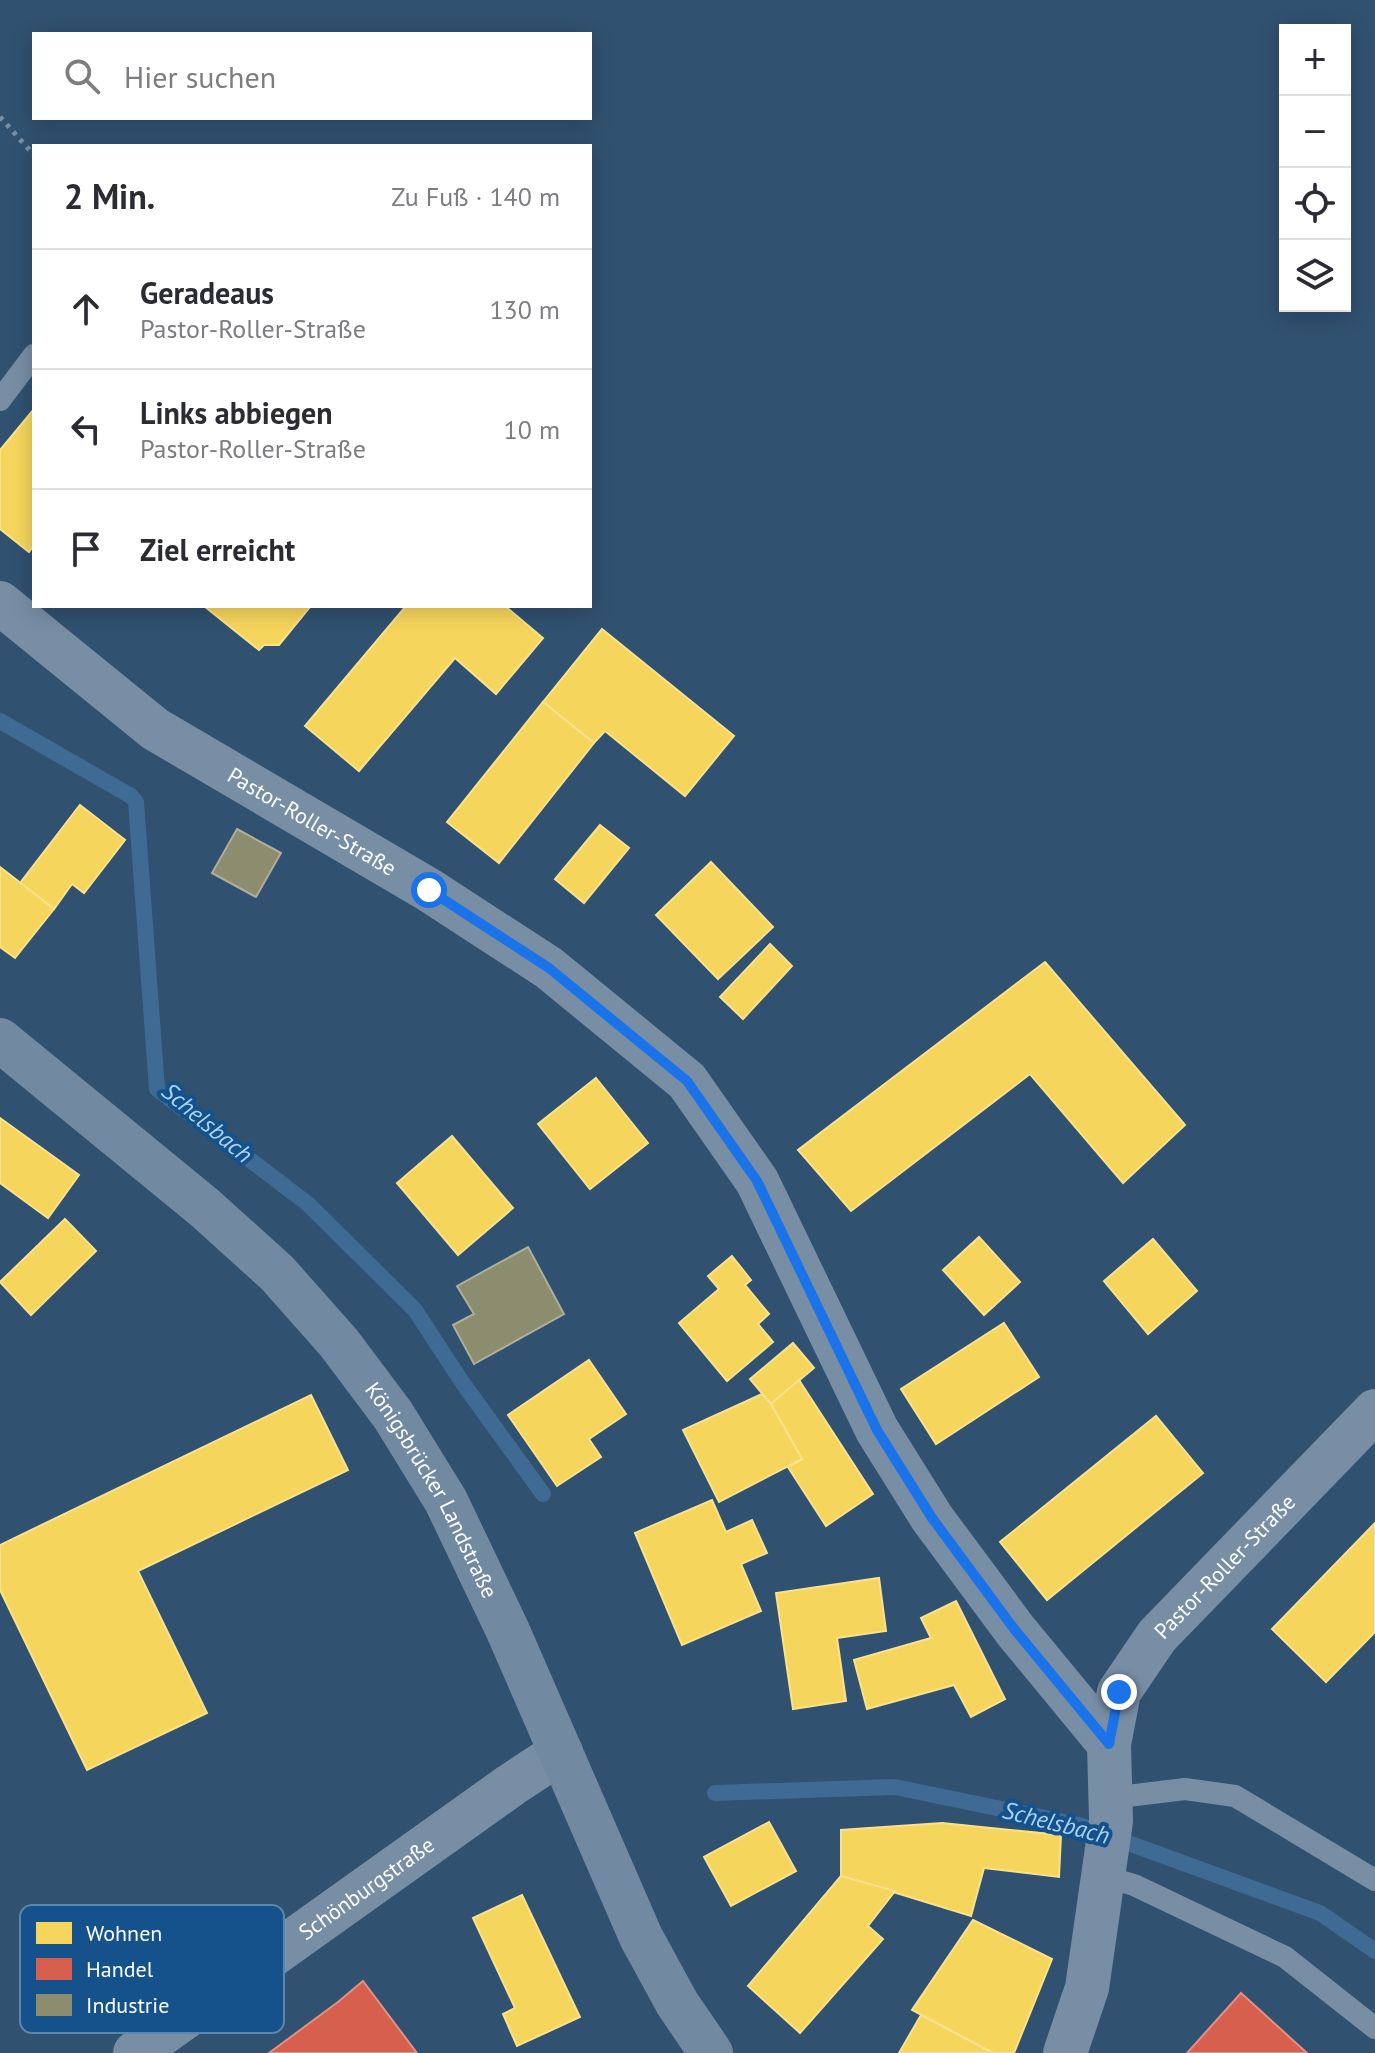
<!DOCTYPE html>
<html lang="de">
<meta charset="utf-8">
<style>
:root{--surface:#fff;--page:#f7f7f7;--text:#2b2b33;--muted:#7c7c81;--line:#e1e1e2}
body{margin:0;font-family:"PT Sans",sans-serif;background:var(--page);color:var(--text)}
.controls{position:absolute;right:24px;top:24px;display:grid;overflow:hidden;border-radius:0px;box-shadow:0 4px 20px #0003}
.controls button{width:72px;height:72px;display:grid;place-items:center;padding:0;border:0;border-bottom:2px solid var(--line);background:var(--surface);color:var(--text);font:40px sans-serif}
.stop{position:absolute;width:24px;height:24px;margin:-18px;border:6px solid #1a73e8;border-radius:50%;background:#fff}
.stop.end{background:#1a73e8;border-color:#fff;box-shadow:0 2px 8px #0008}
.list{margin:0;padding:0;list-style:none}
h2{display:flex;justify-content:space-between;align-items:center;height:104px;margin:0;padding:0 32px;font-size:34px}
h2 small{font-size:26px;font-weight:400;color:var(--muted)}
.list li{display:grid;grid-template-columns:52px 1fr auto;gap:24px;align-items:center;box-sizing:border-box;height:120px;padding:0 32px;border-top:2px solid var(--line)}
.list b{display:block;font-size:30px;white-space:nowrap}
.list p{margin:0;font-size:26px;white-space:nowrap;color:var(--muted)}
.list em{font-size:26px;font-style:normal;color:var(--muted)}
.icon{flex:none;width:44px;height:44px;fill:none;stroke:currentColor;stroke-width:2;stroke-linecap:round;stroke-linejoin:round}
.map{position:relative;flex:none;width:1375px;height:2053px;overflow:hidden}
.search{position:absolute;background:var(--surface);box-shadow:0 4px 20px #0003;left:32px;top:32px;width:560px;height:88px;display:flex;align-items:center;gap:20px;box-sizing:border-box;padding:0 28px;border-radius:0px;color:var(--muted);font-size:30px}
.panel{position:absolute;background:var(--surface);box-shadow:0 4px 20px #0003;left:32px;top:144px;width:560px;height:464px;border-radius:0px}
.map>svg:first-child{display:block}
.homes{fill:#f6d55c;stroke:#f9e28d;stroke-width:2}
.shops{fill:#d6604d;stroke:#e29082;stroke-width:2}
.industry{fill:#8c8c6e;stroke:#aeae9a;stroke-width:2}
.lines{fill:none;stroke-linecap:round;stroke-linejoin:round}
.stream{stroke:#3e6a93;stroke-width:16}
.path{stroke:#778ea5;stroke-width:5;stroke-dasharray:4 6;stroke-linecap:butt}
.service{stroke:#778ea5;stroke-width:22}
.minor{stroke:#778ea5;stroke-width:44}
.secondary{stroke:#728aa1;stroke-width:44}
.route{stroke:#1a73e8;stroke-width:10}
.labels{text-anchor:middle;stroke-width:8;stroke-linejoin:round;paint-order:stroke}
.street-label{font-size:22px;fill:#fff;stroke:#15528b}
.water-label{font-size:24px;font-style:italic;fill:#a9d3f7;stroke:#15528b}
.key{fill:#15528b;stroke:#5b86ae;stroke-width:2}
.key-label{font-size:22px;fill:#fff}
</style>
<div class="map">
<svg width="1375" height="2053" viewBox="0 0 1375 2053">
<rect width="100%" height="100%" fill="#305170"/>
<g class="homes">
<path d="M 34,409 L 34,545 L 29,552 L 0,529 L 0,450 Z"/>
<path d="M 204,606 L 310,606 L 310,607 L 279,645 L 264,645 L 259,650 Z"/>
<path d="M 406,606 L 505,606 L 543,638 L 496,694 L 455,658 L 359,771 L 305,726 Z"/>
<path d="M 602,629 L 734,736 L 685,796 L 605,731 L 594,743 L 543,702 Z"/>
<path d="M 543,702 L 594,743 L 499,863 L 447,822 Z"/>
<path d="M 80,805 L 125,840 L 84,893 L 72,884 L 54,909 L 20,883 Z"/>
<path d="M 600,825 L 629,848 L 584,903 L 555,879 Z"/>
<path d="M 711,862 L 773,927 L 718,979 L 656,915 Z"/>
<path d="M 0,867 L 54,909 L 15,958 L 0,947 Z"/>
<path d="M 770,944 L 792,966 L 743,1019 L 720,997 Z"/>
<path d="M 1045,962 L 1185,1125 L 1123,1183 L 1030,1074 L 851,1211 L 798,1150 Z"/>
<path d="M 596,1078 L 648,1143 L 590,1189 L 538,1124 Z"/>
<path d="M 0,1118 L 79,1175 L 48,1218 L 0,1183 Z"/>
<path d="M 452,1136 L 513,1208 L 458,1255 L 397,1183 Z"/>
<path d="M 65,1219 L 96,1251 L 31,1315 L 0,1282 Z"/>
<path d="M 979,1237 L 1020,1282 L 984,1315 L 943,1270 Z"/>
<path d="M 1153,1239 L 1197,1291 L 1148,1334 L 1104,1281 Z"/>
<path d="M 732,1256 L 751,1280 L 745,1285 L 769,1314 L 758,1324 L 773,1342 L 727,1381 L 679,1323 L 719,1289 L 708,1276 Z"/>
<path d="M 1004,1323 L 1039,1377 L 936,1444 L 901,1389 Z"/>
<path d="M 793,1343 L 814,1368 L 771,1404 L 750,1379 Z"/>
<path d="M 589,1360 L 626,1414 L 589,1439 L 601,1457 L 557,1486 L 508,1415 Z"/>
<path d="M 799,1380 L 873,1494 L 826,1526 L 788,1467 L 802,1459 L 771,1404 Z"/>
<path d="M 762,1394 L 771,1404 L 802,1459 L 719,1502 L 683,1430 Z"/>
<path d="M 311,1395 L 348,1470 L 138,1571 L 207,1713 L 87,1770 L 0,1590 L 0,1545 Z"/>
<path d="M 1156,1416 L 1203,1473 L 1047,1600 L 1000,1542 Z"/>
<path d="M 712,1500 L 726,1532 L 752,1520 L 767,1553 L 741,1564 L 761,1611 L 682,1645 L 635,1533 Z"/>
<path d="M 1375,1523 L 1375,1632 L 1326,1682 L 1272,1629 Z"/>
<path d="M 879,1578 L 886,1631 L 837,1638 L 846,1701 L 793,1709 L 776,1593 Z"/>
<path d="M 956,1601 L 1005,1699 L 971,1717 L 954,1685 L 867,1709 L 854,1660 L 931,1638 L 921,1618 Z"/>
<path d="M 769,1822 L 796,1871 L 731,1906 L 704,1857 Z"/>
<path d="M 942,1823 L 1061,1835 L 1059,1877 L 984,1868 L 971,1916 L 841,1876 L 841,1830 Z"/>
<path d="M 841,1876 L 895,1891 L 868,1926 L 883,1939 L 800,2033 L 748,1986 Z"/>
<path d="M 522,1895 L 580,2017 L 517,2046 L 503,2014 L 515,2008 L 473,1918 Z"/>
<path d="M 973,1920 L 1052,1959 L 1014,2053 L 993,2053 L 912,2010 Z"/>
<path d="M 921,2015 L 993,2053 L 899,2053 Z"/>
</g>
<g class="shops">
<path d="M 363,1981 L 417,2053 L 269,2053 L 338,2002 Z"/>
<path d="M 1241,1993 L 1307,2053 L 1187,2053 Z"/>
</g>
<g class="industry">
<path d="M 237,829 L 281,853 L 256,897 L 212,873 Z"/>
<path d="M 528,1247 L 564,1314 L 474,1364 L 453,1325 L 474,1314 L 457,1286 Z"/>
</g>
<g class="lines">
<g class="stream">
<path d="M 0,721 L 131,796 L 136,802 L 157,1089 L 308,1204 L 415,1310 L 462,1382 L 543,1494"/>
<path d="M 715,1793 L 895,1787 L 1079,1825 L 1320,1913 L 1375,1951"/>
</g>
<path class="path" d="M 0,117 L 34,155"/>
<g class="service">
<path d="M 0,400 L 34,355"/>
<path d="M 1111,1798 L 1185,1789 L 1235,1796 L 1375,1880"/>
<path d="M 1103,1876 L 1134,1885 L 1285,1957 L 1375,2028"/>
</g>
<g class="minor">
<path id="s1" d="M 0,603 L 155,729 L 429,890 L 549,968 L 687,1081 L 757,1181 L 877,1430 L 932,1518 L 1015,1630 L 1109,1744"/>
<path id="s2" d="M 135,2053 L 511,1785 L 561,1752"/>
<path id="s3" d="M 1065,2053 L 1087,1988 L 1111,1821 L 1109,1744 L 1119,1692 L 1157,1636 L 1375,1411"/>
</g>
<path class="secondary" id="s4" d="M 0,1040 L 205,1208 L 277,1273 L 339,1343 L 393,1415 L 446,1501 L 508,1631 L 641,1937 L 677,2003 L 711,2053"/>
</g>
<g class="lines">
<path class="route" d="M 429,890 L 549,968 L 687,1081 L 757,1181 L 877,1430 L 932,1518 L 1015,1630 L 1109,1744 L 1119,1692"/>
</g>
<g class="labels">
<g class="street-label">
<text dy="8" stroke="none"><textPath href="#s1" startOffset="382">Pastor-Roller-Straße</textPath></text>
<text dy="8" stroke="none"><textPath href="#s4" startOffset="630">Königsbrücker Landstraße</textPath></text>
<text dy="8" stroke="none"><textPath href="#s3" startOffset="532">Pastor-Roller-Straße</textPath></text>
<text dy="8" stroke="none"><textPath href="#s2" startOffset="284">Schönburgstraße</textPath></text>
</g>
<g class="water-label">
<text transform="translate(207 1123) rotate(40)" y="8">Schelsbach</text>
<text transform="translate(1056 1823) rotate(14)" y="8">Schelsbach</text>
</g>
</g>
<rect x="20" y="1905" width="264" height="128" rx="12" class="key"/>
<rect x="36" y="1922" width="36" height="22" fill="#f6d55c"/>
<rect x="36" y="1958" width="36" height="22" fill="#d6604d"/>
<rect x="36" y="1994" width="36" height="22" fill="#8c8c6e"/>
<g class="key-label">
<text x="86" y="1941">Wohnen</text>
<text x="86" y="1977">Handel</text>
<text x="86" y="2013">Industrie</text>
</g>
</svg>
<div class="controls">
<button>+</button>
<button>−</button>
<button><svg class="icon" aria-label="locate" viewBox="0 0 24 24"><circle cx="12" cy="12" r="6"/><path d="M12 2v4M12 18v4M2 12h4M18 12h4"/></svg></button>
<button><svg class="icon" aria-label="layers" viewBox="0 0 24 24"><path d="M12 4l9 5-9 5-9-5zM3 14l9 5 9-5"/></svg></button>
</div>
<div class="stop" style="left:429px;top:890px"></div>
<div class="stop end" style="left:1119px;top:1692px"></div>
<div class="search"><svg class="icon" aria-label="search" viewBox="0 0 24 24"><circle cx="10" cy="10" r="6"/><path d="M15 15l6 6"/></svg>Hier suchen</div>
<section class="panel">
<h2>2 Min.<small>Zu Fuß · 140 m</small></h2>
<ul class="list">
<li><svg class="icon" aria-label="ahead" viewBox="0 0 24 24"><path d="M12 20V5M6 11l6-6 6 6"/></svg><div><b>Geradeaus</b><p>Pastor-Roller-Straße</p></div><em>130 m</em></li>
<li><svg class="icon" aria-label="left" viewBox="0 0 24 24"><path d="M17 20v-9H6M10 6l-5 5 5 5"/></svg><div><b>Links abbiegen</b><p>Pastor-Roller-Straße</p></div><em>10 m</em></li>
<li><svg class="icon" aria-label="arrive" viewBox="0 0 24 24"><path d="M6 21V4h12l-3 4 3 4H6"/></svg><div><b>Ziel erreicht</b></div></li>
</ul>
</section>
</div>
